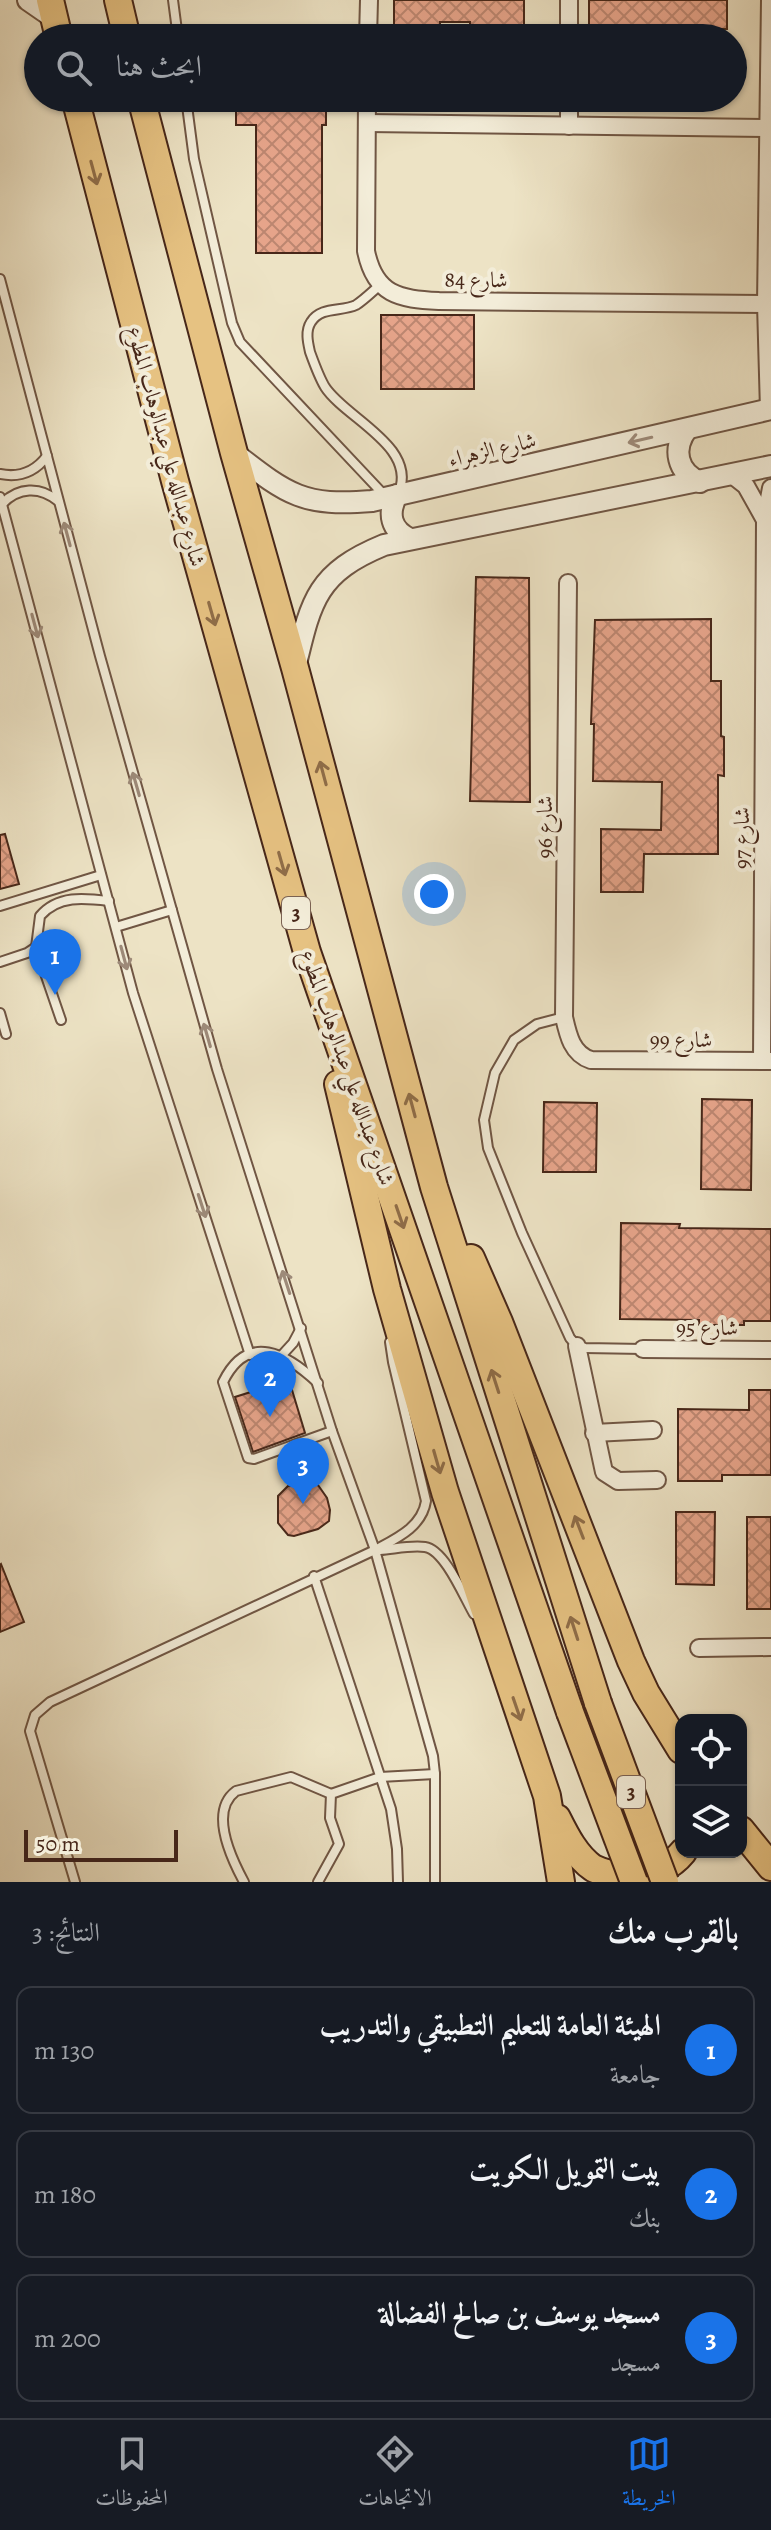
<!DOCTYPE html>
<html lang="ar">
<meta charset="utf-8">
<style>
:root{--surface:#171b24;--page:#20242c;--text:#f1f3f6;--muted:#9ea1a6;--line:#363941;--accent:#1a73e8}
body{margin:0;font-family:Alegreya,Amiri,serif;background:var(--page);color:var(--text);direction:rtl}
.controls{position:absolute;right:24px;bottom:24px;display:grid;overflow:hidden;border-radius:16px;box-shadow:0 2px 6px #0004}
.controls button{width:72px;height:72px;display:grid;place-items:center;padding:0;border:0;border-bottom:2px solid var(--line);background:var(--surface);color:var(--text);font:40px sans-serif}
.scale{position:absolute;left:24px;bottom:20px;width:154px;box-sizing:border-box;padding-left:8px;border:4px solid #472719;border-top:0;font-size:22px;line-height:28px;white-space:nowrap;color:#472719;-webkit-text-stroke:6px #f3edd9;paint-order:stroke}
.you{position:absolute;left:434px;top:894px;width:28px;height:28px;margin:-20px;border:6px solid #fff;border-radius:50%;background:#1a73e8;box-shadow:0 0 0 12px #1a73e833}
.badge{display:grid;place-items:center;width:52px;height:52px;border-radius:50%;background:var(--accent);color:#fff;font-size:26px;font-weight:700}
.pin{position:absolute;translate:-50% -66px;filter:drop-shadow(0 2px 4px #0008)}
.pin::after{content:'';position:absolute;top:42px;width:28px;height:24px;background:inherit;clip-path:polygon(0 0,100% 0,50% 100%)}
.list{margin:0;padding:0;list-style:none}
h2{display:flex;justify-content:space-between;align-items:center;height:104px;margin:0;padding:0 32px;font-size:34px}
h2 small{font-size:26px;font-weight:400;color:var(--muted)}
.list li{display:grid;grid-template-columns:52px 1fr auto;gap:24px;align-items:center;box-sizing:border-box;height:128px;margin:0 16px 16px;padding:0 16px;border:2px solid var(--line);border-radius:16px}
.list b{display:block;font-size:30px;white-space:nowrap}
.list p{margin:0;font-size:26px;white-space:nowrap;color:var(--muted)}
.list em{font-size:26px;font-style:normal;color:var(--muted)}
.icon{flex:none;width:44px;height:44px;fill:none;stroke:currentColor;stroke-width:2;stroke-linecap:round;stroke-linejoin:round}
.map{position:relative;flex:none;width:771px;height:1882px;overflow:hidden;direction:ltr}
.search{position:absolute;background:var(--surface);box-shadow:0 2px 6px #0004;left:24px;right:24px;top:24px;height:88px;display:flex;align-items:center;gap:20px;box-sizing:border-box;padding:0 28px;border-radius:44px;color:var(--muted);font-size:30px}
.sheet{height:536px;background:var(--surface)}
nav{display:flex;justify-content:space-around;align-items:center;box-sizing:border-box;height:112px;border-top:2px solid var(--line);background:var(--surface);font-size:22px;color:var(--muted)}
nav a{display:grid;justify-items:center;gap:4px}
nav .on{color:var(--accent)}
.map>svg:first-child{display:block}
.building{fill:url(#building-cross-hatch);stroke:#472719;stroke-width:2}
.lines{fill:none;stroke-linecap:round;stroke-linejoin:round}
.service-casing{stroke:#705644;stroke-width:12}
.minor-casing{stroke:#705644;stroke-width:20}
.tertiary-casing{stroke:#705644;stroke-width:24}
.primary-casing{stroke:#472719;stroke-width:30}
.service{stroke:#f3edd9;stroke-width:8}
.minor{stroke:#f3edd9;stroke-width:16}
.tertiary{stroke:#f3edd9;stroke-width:20}
.primary{stroke:#e6c282;stroke-width:26}
.primary-bridge-casing{stroke:#472719;stroke-width:30;stroke-linecap:butt}
.primary-bridge{stroke:#e6c282;stroke-width:26}
.oneway{stroke:#8f6d48}
.oneway2{stroke:#9d8a79}
.labels{text-anchor:middle;stroke-width:8;stroke-linejoin:round;paint-order:stroke}
.shield{fill:#f3edd9;stroke:#7b6253;stroke-width:2}
.shield-label{font-size:20px;font-weight:bold;fill:#472719}
.street-label{font-size:22px;fill:#472719;stroke:#f3edd9}
</style>
<div class="map">
<svg width="771" height="1882" viewBox="0 0 771 1882">
<defs>
<pattern id="building-cross-hatch" width="8" height="8" patternUnits="userSpaceOnUse" patternTransform="scale(2)"><rect width="8" height="8" fill="#e6a48a"/><path d="M0 0l8 8M0 8l8-8" fill="none" stroke="#bc8670"/></pattern>
</defs>
<rect width="100%" height="100%" fill="#ede3c5"/>
<filter id="stains"><feTurbulence type="fractalNoise" baseFrequency=".0025" numOctaves="4"/><feColorMatrix values="0 0 0 0 .2 0 0 0 0 .09 0 0 0 0 .02 0 0 0 .5 -.17"/></filter>
<radialGradient id="worn" r=".72"><stop offset=".6" stop-color="#630" stop-opacity="0"/><stop offset="1" stop-color="#630" stop-opacity=".3"/></radialGradient>
<g class="building">
<path d="M 394,0 L 524,0 L 524,28 L 470,28 L 470,22 L 440,22 L 440,38 L 394,38 Z"/>
<path d="M 589,0 L 727,0 L 727,29 L 589,28 Z"/>
<path d="M 236,98 L 326,98 L 326,125 L 322,125 L 322,253 L 256,253 L 256,125 L 236,125 Z"/>
<rect x="381" y="315" width="93" height="74"/>
<path d="M 476,577 L 529,578 L 530,802 L 470,801 Z"/>
<path d="M 711,619 L 711,681 L 721,681 L 721,736 L 724,737 L 724,776 L 718,775 L 718,854 L 644,854 L 643,892 L 601,892 L 601,829 L 661,830 L 662,782 L 593,781 L 594,724 L 591,724 L 595,620 Z"/>
<path d="M 5,834 L 19,884 L 0,889 L 0,835 Z"/>
<path d="M 702,1099 L 752,1100 L 751,1190 L 701,1189 Z"/>
<path d="M 544,1102 L 597,1103 L 596,1172 L 543,1172 Z"/>
<path d="M 621,1223 L 680,1224 L 679,1228 L 771,1229 L 771,1321 L 744,1321 L 744,1325 L 699,1325 L 699,1320 L 620,1319 Z"/>
<path d="M 289,1380 L 305,1433 L 253,1452 L 235,1397 Z"/>
<path d="M 749,1390 L 771,1390 L 771,1475 L 722,1475 L 722,1481 L 678,1481 L 678,1409 L 749,1410 Z"/>
<path d="M 312,1483 L 318,1485 L 327,1498 L 330,1510 L 329,1521 L 318,1529 L 294,1536 L 288,1535 L 278,1523 L 278,1496 L 288,1486 Z"/>
<path d="M 676,1512 L 715,1512 L 714,1585 L 676,1584 Z"/>
<rect x="747" y="1517" width="24" height="92"/>
<path d="M 1,1564 L 24,1622 L 0,1632 L 0,1565 Z"/>
</g>
<g class="lines">
<defs>
<g id="service">
<path d="M 173,0 L 178,38"/>
<path d="M 186,98 L 194,159 L 232,323 L 240,342 L 386,497"/>
<path d="M 0,279 L 100,656 L 217,1069 L 332,1431 L 375,1550 L 433,1756 L 435,1774 L 435,1882"/>
<path d="M 380,285 C 373,291 364,300 356,305 C 342,312 321,306 311,322 C 305,331 308,343 310,352 C 314,363 319,377 325,387 C 345,418 417,446 399,492"/>
<path d="M 0,474 C 20,478 35,472 47,456"/>
<path d="M 0,497 L 133,993 L 250,1355"/>
<path d="M 2,504 C 18,487 40,486 58,501"/>
<path d="M 0,906 L 101,875"/>
<path d="M 116,927 L 172,910"/>
<path d="M 0,962 L 27,953 L 36,947"/>
<path d="M 0,1013 L 6,1034"/>
<path d="M 564,1017 L 537,1024 L 514,1040 L 495,1073 L 484,1120 L 488,1148 L 522,1233 L 570,1338 L 577,1346 L 585,1348 L 643,1349"/>
<path d="M 61,1020 L 36,947 L 40,916 C 58,895 84,898 109,901"/>
<path d="M 282,1355 L 293,1343 L 301,1328"/>
<path d="M 318,1383 C 287,1354 248,1331 223,1382 L 248,1458 L 254,1459 L 332,1431"/>
<path d="M 380,1550 C 394,1549 411,1545 425,1547 C 445,1550 464,1597 474,1614"/>
<path d="M 314,1576 L 391,1809 L 397,1849 L 398,1882"/>
<path d="M 75,1882 L 30,1731 L 35,1715 L 50,1702 L 375,1550 C 397,1538 422,1527 426,1501 L 393,1362 L 390,1342"/>
<path d="M 244,1882 C 231,1858 209,1811 236,1791 L 291,1777 L 331,1794"/>
<path d="M 318,1882 L 339,1844 L 330,1818 L 331,1794 L 380,1777 L 435,1774"/>
</g>
<g id="minor">
<path d="M 368,38 L 369,0"/>
<path d="M 569,38 L 569,0"/>
<path d="M 367,98 L 366,251 C 375,295 399,299 439,301 L 766,304"/>
<path d="M 367,123 L 771,128"/>
<path d="M 569,126 L 569,98"/>
<path d="M 769,410 L 766,304 L 770,0"/>
<path d="M 732,475 L 746,486 L 765,520"/>
<path d="M 568,583 L 564,1017 C 568,1035 572,1054 591,1060 L 771,1061"/>
<path d="M 762,1061 L 765,520 L 771,488"/>
<path d="M 577,1346 L 604,1472 L 618,1481 L 657,1480"/>
<path d="M 643,1349 L 771,1350"/>
<path d="M 594,1433 L 653,1430"/>
<path d="M 699,1648 L 771,1647"/>
</g>
<g id="tertiary">
<path d="M 28,0 L 54,18"/>
<path d="M 687,429 C 672,449 677,472 700,482"/>
<path d="M 234,453 C 287,494 302,507 372,501 L 771,409"/>
<path d="M 397,495 C 387,514 391,530 410,539"/>
<path d="M 295,668 C 311,601 316,573 384,545 L 771,466"/>
</g>
<g id="primary">
<path d="M 50,0 L 59,38"/>
<path d="M 118,0 L 127,38"/>
<path d="M 75,98 L 175,481 L 307,952 L 570,1712"/>
<path d="M 141,98 L 234,453 L 295,668 L 434,1187 L 598,1703"/>
<path d="M 338,1084 L 387,1289 L 445,1492 L 547,1796 L 561,1882"/>
<path d="M 471,1258 L 499,1322 L 631,1661 L 646,1693 L 681,1750"/>
<path d="M 557,1818 C 566,1836 576,1856 593,1868 C 621,1882 662,1878 683,1852"/>
<path d="M 741,1830 L 771,1867"/>
</g>
</defs>
<use href="#service" class="service-casing"/>
<use href="#minor" class="minor-casing"/>
<use href="#tertiary" class="tertiary-casing"/>
<use href="#primary" class="primary-casing"/>
<use href="#service" class="service"/>
<use href="#minor" class="minor"/>
<use href="#tertiary" class="tertiary"/>
<use href="#primary" class="primary"/>
<defs>
<g id="primary-bridge">
<path d="M 598,1703 L 665,1882"/>
<path d="M 570,1712 L 634,1882"/>
</g>
</defs>
<use href="#primary-bridge" class="primary-bridge-casing"/>
<use href="#primary-bridge" class="primary-bridge"/>
</g>
<defs><path id="oneway-shaft" d="M-6 0H5M1.5-3L5.5 0L1.5 3" fill="none" stroke-width="1.6" stroke-linecap="round" stroke-linejoin="round" transform="scale(2)"/></defs>
<g class="oneway">
<use href="#oneway-shaft" transform="translate(94 173) rotate(75)"/>
<use href="#oneway-shaft" transform="translate(212 614) rotate(74)"/>
<use href="#oneway-shaft" transform="translate(323 773) rotate(-105)"/>
<use href="#oneway-shaft" transform="translate(282 864) rotate(74)"/>
<use href="#oneway-shaft" transform="translate(412 1105) rotate(-105)"/>
<use href="#oneway-shaft" transform="translate(400 1217) rotate(71)"/>
<use href="#oneway-shaft" transform="translate(495 1381) rotate(-108)"/>
<use href="#oneway-shaft" transform="translate(437 1462) rotate(74)"/>
<use href="#oneway-shaft" transform="translate(579 1527) rotate(-111)"/>
<use href="#oneway-shaft" transform="translate(574 1628) rotate(-108)"/>
<use href="#oneway-shaft" transform="translate(517 1709) rotate(71)"/>
</g>
<g class="oneway2">
<use href="#oneway-shaft" transform="translate(640 440) rotate(167)"/>
<use href="#oneway-shaft" transform="translate(67 534) rotate(-105)"/>
<use href="#oneway-shaft" transform="translate(35 626) rotate(75)"/>
<use href="#oneway-shaft" transform="translate(136 784) rotate(-106)"/>
<use href="#oneway-shaft" transform="translate(124 958) rotate(75)"/>
<use href="#oneway-shaft" transform="translate(207 1035) rotate(-106)"/>
<use href="#oneway-shaft" transform="translate(202 1206) rotate(72)"/>
<use href="#oneway-shaft" transform="translate(286 1282) rotate(-108)"/>
</g>
<g class="labels">
<g class="shield">
<rect x="282" y="897" width="28" height="32" rx="6"/>
<rect x="617" y="1776" width="28" height="32" rx="6"/>
</g>
<g class="shield-label">
<text x="296" y="920">3</text>
<text x="631" y="1799">3</text>
</g>
<g class="street-label">
<text transform="translate(476 279) rotate(1)" y="8">شارع 84</text>
<text transform="translate(167 446) rotate(75)" y="8">شارع عبدالله علي عبدالوهاب المطوع</text>
<text transform="translate(492 449) rotate(-13)" y="8">شارع الزهراء</text>
<text transform="translate(544 827) rotate(-90)" y="8">شارع 96</text>
<text transform="translate(741 838) rotate(-90)" y="8">شارع 97</text>
<text x="681" y="1047">شارع 99</text>
<text transform="translate(348 1067) rotate(71)" y="8">شارع عبدالله علي عبدالوهاب المطوع</text>
<text x="707" y="1335">شارع 95</text>
</g>
</g>
<rect width="100%" height="100%" filter="url(#stains)"/>
<rect width="100%" height="100%" fill="url(#worn)"/>
</svg>
<div class="controls">
<button><svg class="icon" aria-label="locate" viewBox="0 0 24 24"><circle cx="12" cy="12" r="6"/><path d="M12 2v4M12 18v4M2 12h4M18 12h4"/></svg></button>
<button><svg class="icon" aria-label="layers" viewBox="0 0 24 24"><path d="M12 4l9 5-9 5-9-5zM3 14l9 5 9-5"/></svg></button>
</div>
<div class="scale">50 m</div>
<div class="you"></div>
<div class="pin badge" style="left:55px;top:995px">1</div>
<div class="pin badge" style="left:270px;top:1417px">2</div>
<div class="pin badge" style="left:303px;top:1504px">3</div>
<div class="search"><svg class="icon" aria-label="search" viewBox="0 0 24 24"><circle cx="10" cy="10" r="6"/><path d="M15 15l6 6"/></svg>ابحث هنا</div>
</div>
<section class="sheet">
<h2>بالقرب منك<small>النتائج: 3</small></h2>
<ul class="list">
<li><span class="badge">1</span><div><b>الهيئة العامة للتعليم التطبيقي والتدريب</b><p>جامعة</p></div><em>130 m</em></li>
<li><span class="badge">2</span><div><b>بيت التمويل الكويت</b><p>بنك</p></div><em>180 m</em></li>
<li><span class="badge">3</span><div><b>مسجد يوسف بن صالح الفضالة</b><p>مسجد</p></div><em>200 m</em></li>
</ul>
</section>
<nav>
<a class="on"><svg class="icon" aria-label="map" viewBox="0 0 24 24"><path d="M3 6l6-2 6 2 6-2v14l-6 2-6-2-6 2zM9 4v14M15 6v14"/></svg>الخريطة</a>
<a><svg class="icon" aria-label="directions" viewBox="0 0 24 24"><path d="M12 3l9 9-9 9-9-9zM9 14v-3h6M13 9l2 2-2 2"/></svg>الاتجاهات</a>
<a><svg class="icon" aria-label="saved" viewBox="0 0 24 24"><path d="M7 4h10v16l-5-4-5 4z"/></svg>المحفوظات</a>
</nav>
